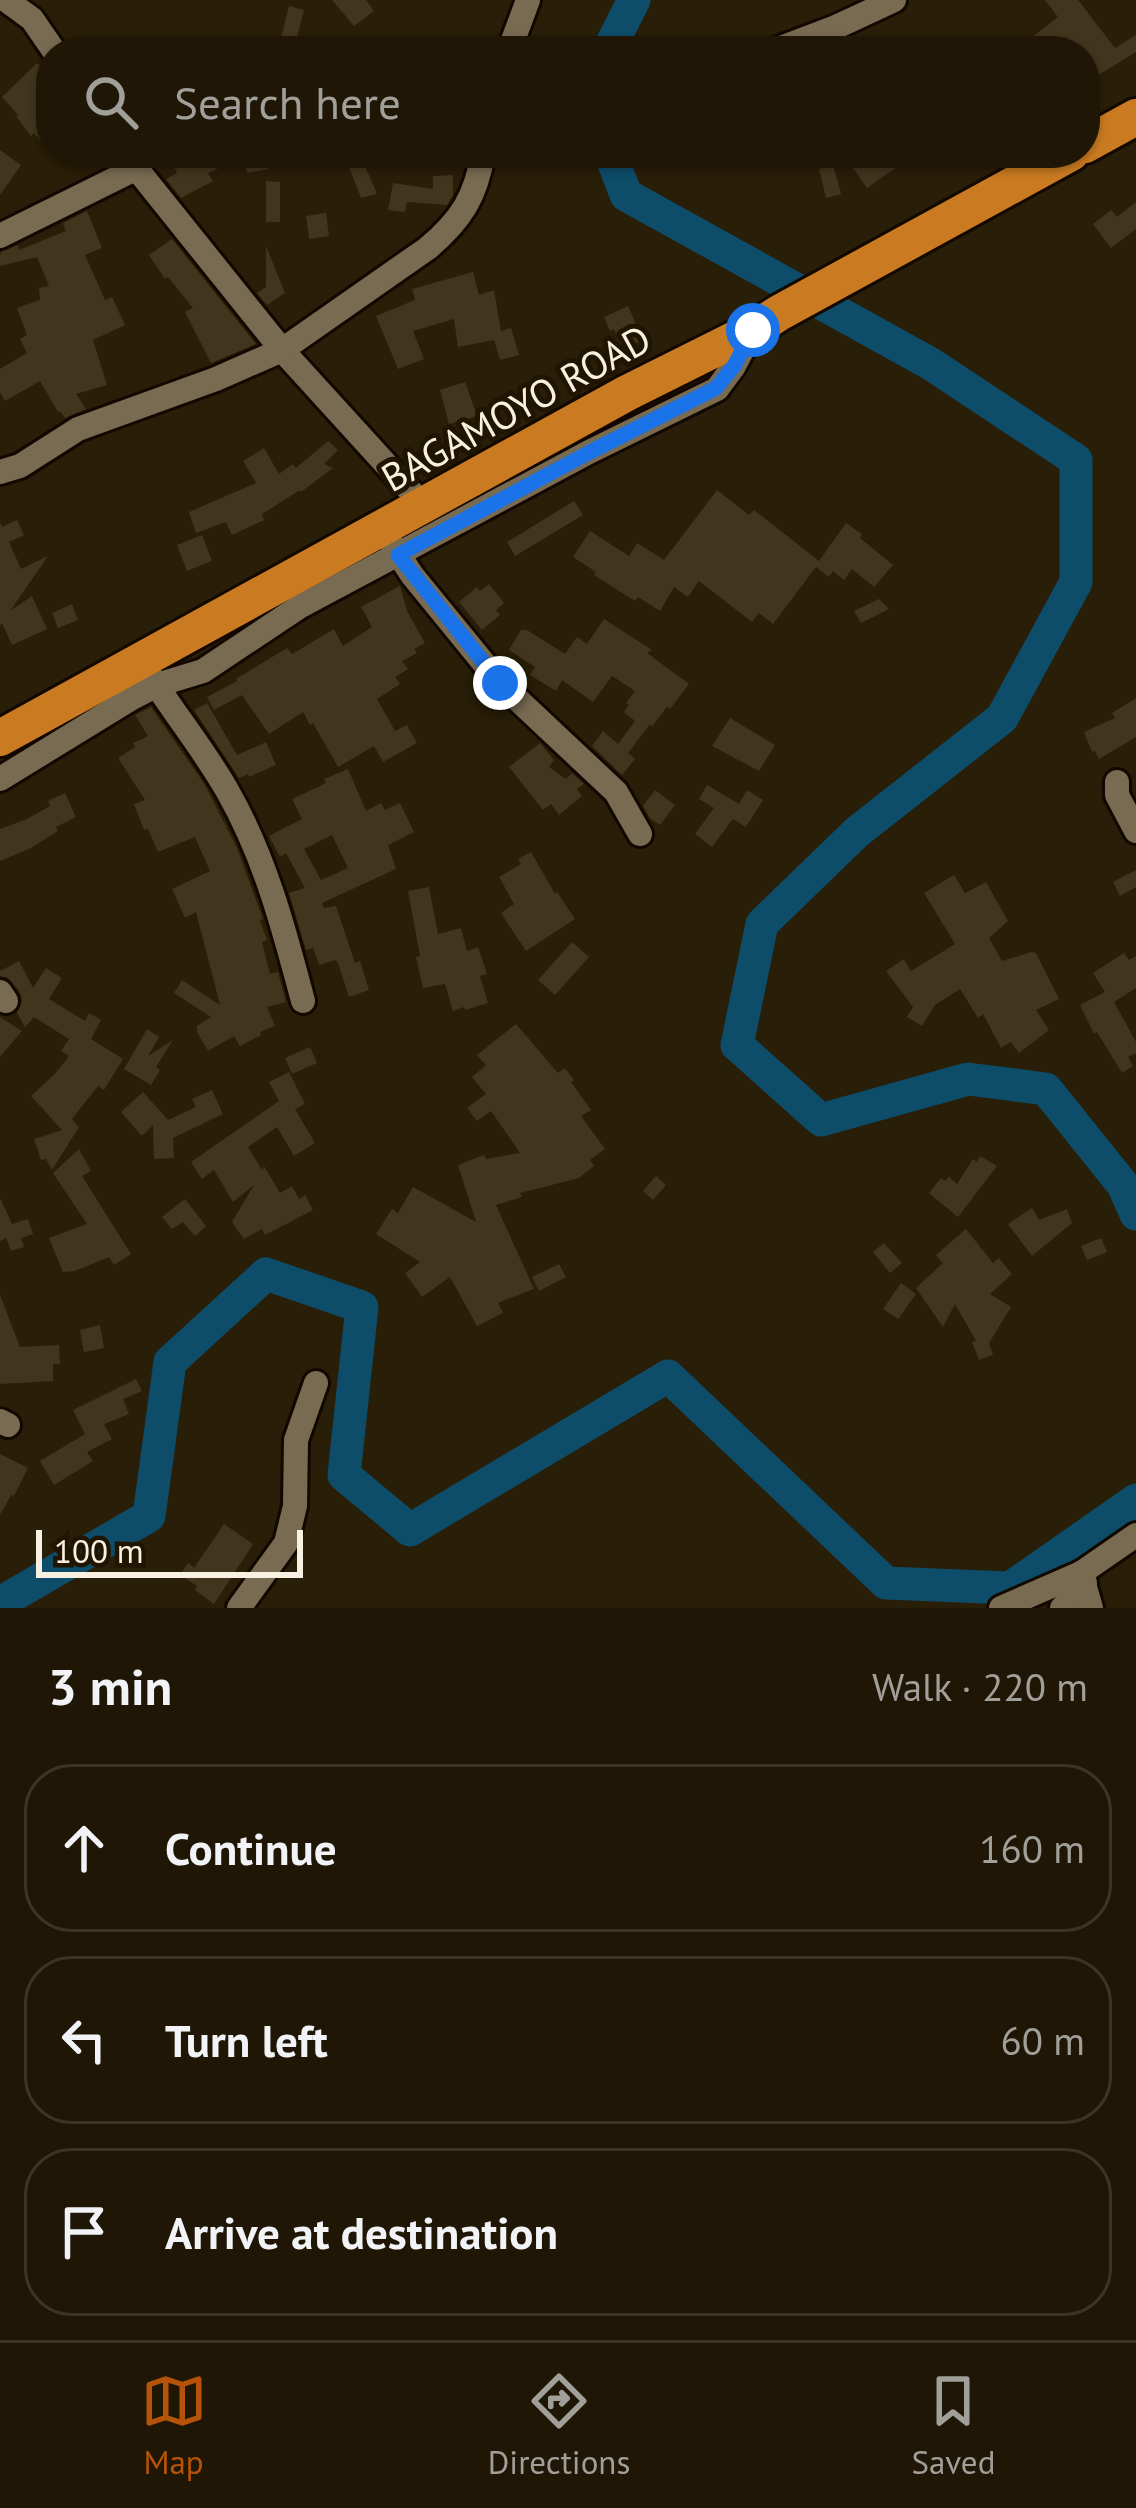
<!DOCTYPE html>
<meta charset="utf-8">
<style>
:root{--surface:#1f1605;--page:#2c2313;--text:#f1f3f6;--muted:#a19f9a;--line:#3c3527;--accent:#b45309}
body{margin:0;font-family:"PT Sans",sans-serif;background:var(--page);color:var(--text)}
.scale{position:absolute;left:36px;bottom:30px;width:267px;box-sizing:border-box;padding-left:12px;border:6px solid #f8f1e2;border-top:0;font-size:33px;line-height:42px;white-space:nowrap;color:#f8f1e2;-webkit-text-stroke:9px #201500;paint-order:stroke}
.stop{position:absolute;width:36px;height:36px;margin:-27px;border:9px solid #1a73e8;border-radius:50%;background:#fff}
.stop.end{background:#1a73e8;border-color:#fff;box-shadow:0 3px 12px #0008}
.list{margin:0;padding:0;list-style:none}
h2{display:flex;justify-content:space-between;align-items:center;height:156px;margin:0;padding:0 48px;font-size:51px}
h2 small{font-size:39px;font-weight:400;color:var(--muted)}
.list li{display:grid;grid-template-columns:78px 1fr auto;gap:36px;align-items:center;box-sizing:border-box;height:168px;margin:0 24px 24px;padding:0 24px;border:3px solid var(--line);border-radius:48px}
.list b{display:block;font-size:45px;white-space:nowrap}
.list em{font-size:39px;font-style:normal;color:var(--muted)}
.icon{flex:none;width:66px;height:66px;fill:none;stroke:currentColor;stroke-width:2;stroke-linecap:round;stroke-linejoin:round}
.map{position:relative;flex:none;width:1136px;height:1608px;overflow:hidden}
.search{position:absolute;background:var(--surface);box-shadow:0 3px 9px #0004;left:36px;right:36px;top:36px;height:132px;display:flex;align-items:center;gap:30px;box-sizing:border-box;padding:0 42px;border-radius:48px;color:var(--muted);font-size:45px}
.sheet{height:732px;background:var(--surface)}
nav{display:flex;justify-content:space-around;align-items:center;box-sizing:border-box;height:168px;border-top:3px solid var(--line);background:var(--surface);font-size:33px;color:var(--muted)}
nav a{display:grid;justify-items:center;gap:6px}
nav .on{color:var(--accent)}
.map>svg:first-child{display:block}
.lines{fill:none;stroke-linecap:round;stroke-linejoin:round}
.river{stroke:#0d4d6a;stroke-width:33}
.building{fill:#41351e;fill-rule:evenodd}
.minor-casing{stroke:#120800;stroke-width:30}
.highway-casing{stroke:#120800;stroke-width:42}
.minor{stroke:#786b52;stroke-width:24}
.highway{stroke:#ca7b21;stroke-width:36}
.route{stroke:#1a73e8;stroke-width:15}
.labels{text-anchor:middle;stroke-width:10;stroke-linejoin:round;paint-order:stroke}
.street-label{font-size:39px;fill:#f8f1e2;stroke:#201500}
</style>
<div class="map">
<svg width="1136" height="1608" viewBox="0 0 1136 1608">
<rect width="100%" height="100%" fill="#291e07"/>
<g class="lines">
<g class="river">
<path d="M 608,51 L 634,0"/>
<path d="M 610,153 L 626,195 L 931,364 L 1076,460 L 1076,582 L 1002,718 L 857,832 L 762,924 L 737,1045 L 821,1120 L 968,1079 L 1046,1089 L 1123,1185 L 1136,1214"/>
<path d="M 0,1603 L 149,1516 L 170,1362 L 266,1274 L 362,1307 L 344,1475 L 410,1530 L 668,1376 L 886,1583 L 1010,1588 L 1136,1500"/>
</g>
</g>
<g class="building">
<path d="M 332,0 L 366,0 L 374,11 L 354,26 Z"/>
<path d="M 1045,0 L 1078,0 L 1115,48 L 1136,35 L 1136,52 L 1097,76 L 1085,51 L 1034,51 L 1027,41 L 1058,17 Z"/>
<path d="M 289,6 L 304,10 L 295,46 L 280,42 Z"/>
<path d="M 37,63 L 51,78 L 44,85 L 51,94 L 51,153 L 34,133 L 31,136 L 16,116 L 18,115 L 2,97 Z"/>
<path d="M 0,150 L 21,165 L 0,195 Z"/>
<path d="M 167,153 L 265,153 L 268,169 L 247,173 L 244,156 L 208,173 L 213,181 L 181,198 L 166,179 L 177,173 Z"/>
<path d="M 852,153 L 898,153 L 904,162 L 867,188 L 848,161 L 856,159 Z"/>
<path d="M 363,161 L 377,194 L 361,198 L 349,167 Z"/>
<path d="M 833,165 L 841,194 L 826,198 L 819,169 Z"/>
<path d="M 453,175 L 453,195 L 447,205 L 407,202 L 405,212 L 388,210 L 393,183 L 433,189 L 433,176 Z"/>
<path d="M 266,181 L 280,182 L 280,222 L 266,222 Z"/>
<path d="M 1136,202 L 1136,229 L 1111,248 L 1093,224 L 1111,210 L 1117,217 Z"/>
<path d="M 87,211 L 102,248 L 85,255 L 105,300 L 112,297 L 125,325 L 93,340 L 107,385 L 76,394 L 86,409 L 65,418 L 60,411 L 58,412 L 40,381 L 5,401 L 0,392 L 0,369 L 27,353 L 20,339 L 27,335 L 17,308 L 40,300 L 39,288 L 49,286 L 37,257 L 0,266 L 0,257 L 1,252 L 18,245 L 19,250 L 66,231 L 63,223 Z"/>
<path d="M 326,213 L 329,236 L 309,239 L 306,216 Z"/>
<path d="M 172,239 L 256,344 L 211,363 L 185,312 L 193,308 L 168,277 L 165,279 L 149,255 Z"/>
<path d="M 266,246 L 285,293 L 267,305 L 257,293 L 266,287 Z"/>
<path d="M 473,272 L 479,295 L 494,290 L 501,331 L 511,328 L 519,355 L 500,360 L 494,340 L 458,347 L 454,319 L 413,331 L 424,359 L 398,369 L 376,316 L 415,300 L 412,289 Z"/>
<path d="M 628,306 L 643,340 L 622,349 L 614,329 L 610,331 L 604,317 Z"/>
<path d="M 465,382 L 477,416 L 449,424 L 440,390 Z"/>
<path d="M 328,441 L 338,450 L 324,464 L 333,468 L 301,492 L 300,490 L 262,514 L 264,520 L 232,535 L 226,522 L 196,533 L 189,512 L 256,483 L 243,461 L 264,448 L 279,474 L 293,464 L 296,468 Z"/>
<path d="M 717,490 L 749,515 L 754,510 L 819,561 L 846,523 L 862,534 L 860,538 L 893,565 L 874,587 L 852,569 L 844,580 L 833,571 L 829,577 L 816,567 L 773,624 L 759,613 L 752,622 L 699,581 L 688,597 L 674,587 L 660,611 L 638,597 L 635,601 L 594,575 L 596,572 L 573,557 L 590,531 L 629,556 L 637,543 L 664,560 Z"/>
<path d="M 574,501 L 583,515 L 515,556 L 507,542 Z"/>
<path d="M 17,520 L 24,535 L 9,542 L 21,569 L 48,556 L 10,611 L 32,596 L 47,629 L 12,645 L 2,623 L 0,626 L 0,522 L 2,527 Z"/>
<path d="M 202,535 L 212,561 L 187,571 L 177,545 Z"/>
<path d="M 489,584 L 504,603 L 496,610 L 500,615 L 482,630 L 459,602 L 477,587 L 480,591 Z"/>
<path d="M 400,586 L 407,611 L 425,643 L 414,649 L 417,653 L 402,661 L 408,669 L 395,677 L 400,684 L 377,699 L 395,731 L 407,725 L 417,743 L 383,762 L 374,746 L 338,767 L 313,723 L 310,725 L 303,712 L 269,734 L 242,695 L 214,710 L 207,697 L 237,681 L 236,679 L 287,648 L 292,654 L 334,629 L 343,646 L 372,627 L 361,607 Z"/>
<path d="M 879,599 L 889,609 L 861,623 L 854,611 Z"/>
<path d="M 72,604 L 78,620 L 58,628 L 52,613 Z"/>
<path d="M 604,619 L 652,650 L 647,653 L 689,684 L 670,709 L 667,707 L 652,726 L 650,724 L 628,753 L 635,759 L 622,775 L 592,746 L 603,731 L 618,744 L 635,721 L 624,712 L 629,705 L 626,703 L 635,691 L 612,676 L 593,702 L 562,680 L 556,691 L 530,675 L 535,667 L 509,650 L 521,630 L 527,630 L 565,654 L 577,637 L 587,644 Z"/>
<path d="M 1136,698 L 1136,737 L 1099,759 L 1095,751 L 1092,752 L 1084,732 L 1115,718 L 1112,713 Z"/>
<path d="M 207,703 L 237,755 L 266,742 L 276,765 L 249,777 L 248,774 L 239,778 L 194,710 Z"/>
<path d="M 151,707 L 205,785 L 237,848 L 263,919 L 260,920 L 267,940 L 262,942 L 270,974 L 278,972 L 286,1002 L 267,1007 L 275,1026 L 260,1032 L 261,1035 L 240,1046 L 234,1036 L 208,1051 L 197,1032 L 197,1026 L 211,1017 L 174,993 L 182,980 L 220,1005 L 196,912 L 185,918 L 172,889 L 210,871 L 195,837 L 158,852 L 148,829 L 144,830 L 134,804 L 145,800 L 118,758 L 135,747 L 133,743 L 148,736 L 135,715 Z"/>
<path d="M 730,718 L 775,745 L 759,771 L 712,746 Z"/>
<path d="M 540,743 L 554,760 L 549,767 L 566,779 L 572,773 L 584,784 L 577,789 L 582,796 L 559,815 L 551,804 L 543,810 L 509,767 Z"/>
<path d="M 348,769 L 366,811 L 381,803 L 385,810 L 400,803 L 414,832 L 388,845 L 396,869 L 322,903 L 324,908 L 336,906 L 355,963 L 360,961 L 369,990 L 349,997 L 338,963 L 335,960 L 319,965 L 313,948 L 306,950 L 289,893 L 305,888 L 286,853 L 280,857 L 269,836 L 302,819 L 292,799 L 326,783 L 324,779 ZM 332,835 L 348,868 L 321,880 L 304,849 Z"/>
<path d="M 707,785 L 739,804 L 747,790 L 763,800 L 746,827 L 733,819 L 712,847 L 695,834 L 714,808 L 699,799 Z"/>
<path d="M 655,790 L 675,805 L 660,825 L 650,818 L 643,806 Z"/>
<path d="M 65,793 L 76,817 L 56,827 L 58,831 L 31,848 L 0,861 L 0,829 L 27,819 L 50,806 L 48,801 Z"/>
<path d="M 531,852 L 555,894 L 557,892 L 575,919 L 526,951 L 501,913 L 514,904 L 499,877 L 521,864 L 518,859 Z"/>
<path d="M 1136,870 L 1136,887 L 1120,896 L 1113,882 Z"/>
<path d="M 954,875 L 965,893 L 986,882 L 1008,921 L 989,938 L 1002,961 L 1032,952 L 1036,953 L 1059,999 L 1036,1010 L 1049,1030 L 1019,1053 L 1011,1042 L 1001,1048 L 983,1014 L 978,1018 L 960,989 L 935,1005 L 922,1026 L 907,1017 L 913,1007 L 886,971 L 904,959 L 911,971 L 955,944 L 924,893 Z"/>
<path d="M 429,887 L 438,934 L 461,928 L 467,951 L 478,947 L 487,974 L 480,976 L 488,1003 L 465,1010 L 464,1007 L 453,1011 L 445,984 L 423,988 L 416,957 L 420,956 L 408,891 Z"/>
<path d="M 572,942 L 589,957 L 555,995 L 538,980 Z"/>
<path d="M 1124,953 L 1129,960 L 1136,956 L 1136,988 L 1114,1002 L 1136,1042 L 1136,1053 L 1128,1057 L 1133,1066 L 1122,1073 L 1097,1032 L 1094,1034 L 1080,1005 L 1105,992 L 1093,973 Z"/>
<path d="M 19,961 L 33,988 L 46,968 L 62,978 L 49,999 L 85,1021 L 89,1013 L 101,1020 L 91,1039 L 123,1059 L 104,1090 L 98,1086 L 72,1119 L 79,1127 L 52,1170 L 46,1159 L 41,1160 L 34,1139 L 62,1130 L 31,1096 L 55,1074 L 69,1056 L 61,1051 L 69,1039 L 34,1017 L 25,1027 L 17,1013 L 22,1001 L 20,992 L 8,978 L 0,976 L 0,971 Z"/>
<path d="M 0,1017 L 22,1031 L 0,1057 Z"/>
<path d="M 516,1024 L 558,1073 L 565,1068 L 574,1080 L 571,1082 L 591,1110 L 581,1116 L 605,1149 L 590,1160 L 594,1166 L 579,1178 L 520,1193 L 522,1197 L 496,1205 L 534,1289 L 498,1303 L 503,1313 L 477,1326 L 450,1277 L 422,1297 L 405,1273 L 420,1262 L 376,1234 L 392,1209 L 398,1213 L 413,1187 L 476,1222 L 458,1165 L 484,1155 L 486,1159 L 520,1153 L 491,1111 L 477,1121 L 467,1108 L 486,1094 L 472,1077 L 486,1065 L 477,1055 Z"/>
<path d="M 147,1029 L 159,1037 L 148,1056 L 173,1040 L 156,1067 L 160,1070 L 151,1085 L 124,1069 Z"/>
<path d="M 310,1047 L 317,1063 L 292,1074 L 285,1058 Z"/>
<path d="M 289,1072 L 305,1104 L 295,1109 L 315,1143 L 294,1156 L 277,1127 L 248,1147 L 262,1170 L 264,1166 L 280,1193 L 292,1186 L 299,1199 L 305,1195 L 313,1210 L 265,1235 L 262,1229 L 244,1239 L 232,1222 L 254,1185 L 233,1202 L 214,1170 L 202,1179 L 191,1162 L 279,1101 L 269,1082 Z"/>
<path d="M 212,1090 L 223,1114 L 173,1138 L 174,1158 L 154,1159 L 153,1125 L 142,1136 L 121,1112 L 143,1092 L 168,1120 L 196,1107 L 192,1099 Z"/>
<path d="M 79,1149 L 91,1171 L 82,1176 L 131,1254 L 114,1265 L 109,1257 L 75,1271 L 63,1272 L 49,1238 L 87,1224 L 53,1173 Z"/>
<path d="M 980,1156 L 997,1166 L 958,1217 L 929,1193 L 941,1178 L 945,1181 L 949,1177 L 957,1184 L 973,1159 L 977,1162 Z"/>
<path d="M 656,1176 L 666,1185 L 653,1200 L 643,1191 Z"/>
<path d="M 0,1198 L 12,1224 L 28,1219 L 33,1234 L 21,1238 L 24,1247 L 11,1251 L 6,1238 L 0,1241 Z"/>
<path d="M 185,1199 L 206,1226 L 195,1236 L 183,1222 L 172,1229 L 162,1217 Z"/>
<path d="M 1032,1208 L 1039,1220 L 1067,1209 L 1072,1223 L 1032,1256 L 1008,1224 Z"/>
<path d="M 966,1229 L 993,1263 L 999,1258 L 1012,1274 L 990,1294 L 1011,1307 L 989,1343 L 993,1355 L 979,1360 L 972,1342 L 976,1341 L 955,1304 L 943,1327 L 916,1288 L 943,1263 L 936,1255 Z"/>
<path d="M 1101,1238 L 1107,1252 L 1087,1260 L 1081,1246 Z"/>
<path d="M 884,1243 L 902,1263 L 890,1273 L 873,1252 Z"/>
<path d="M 559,1264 L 566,1277 L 539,1291 L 532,1277 Z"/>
<path d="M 901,1283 L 916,1294 L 898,1319 L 883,1309 Z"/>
<path d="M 0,1295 L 20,1347 L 59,1345 L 60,1364 L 53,1364 L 53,1381 L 0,1384 Z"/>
<path d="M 100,1325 L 104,1348 L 84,1352 L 80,1330 Z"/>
<path d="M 136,1379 L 142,1391 L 123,1399 L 129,1414 L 104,1424 L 112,1439 L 87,1452 L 93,1461 L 54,1485 L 40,1461 L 85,1434 L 73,1410 Z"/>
<path d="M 0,1454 L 28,1468 L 14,1496 L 11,1495 L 0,1515 Z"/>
<path d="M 224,1524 L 253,1544 L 214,1604 L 195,1590 L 197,1586 L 180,1575 L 188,1563 L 194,1568 Z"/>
</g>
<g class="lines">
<defs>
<g id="minor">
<path d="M 6,0 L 32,19 L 54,51"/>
<path d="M 509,51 L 528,0"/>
<path d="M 773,51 L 836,27 L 894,0"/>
<path d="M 124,153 L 282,350 L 424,506"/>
<path d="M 0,236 L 135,169"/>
<path d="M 0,472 L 20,466 L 78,429 L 216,379 L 282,350 L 428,248 C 461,220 476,197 483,153"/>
<path d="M 393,546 L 412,575 L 500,683 L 616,792 L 640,834"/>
<path d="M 150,675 C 175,715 205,751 228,792 C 265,857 284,929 303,1001"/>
<path d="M 0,779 L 132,698 L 157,685 L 203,671 L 299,607 L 589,452 L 717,389 L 734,366 L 752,332"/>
<path d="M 1117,782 L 1117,795 L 1136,831"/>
<path d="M 0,992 L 6,1001"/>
<path d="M 0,1421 L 8,1425"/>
<path d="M 1081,1573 L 1091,1608"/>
<path d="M 239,1608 L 286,1543 L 295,1506 L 296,1440 L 316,1383"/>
<path d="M 1001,1608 L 1081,1573 L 1136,1535"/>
<path d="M 1062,1608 L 1085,1583"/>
</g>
<g id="highway">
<path d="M 1085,145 L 1136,117"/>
<path d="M 0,738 L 627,393 L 753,330 L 779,313 L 1071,153"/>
</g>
</defs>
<use href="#minor" class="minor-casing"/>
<use href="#highway" class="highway-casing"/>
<use href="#minor" class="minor"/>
<use href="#highway" class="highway"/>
</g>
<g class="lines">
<path class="route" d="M 500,683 L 398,555 L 590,452 L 716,388 L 734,366 L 753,330"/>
</g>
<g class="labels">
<g class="street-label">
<text transform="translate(516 408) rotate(-29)" y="14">BAGAMOYO ROAD</text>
</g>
</g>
</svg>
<div class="scale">100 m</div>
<div class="stop" style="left:753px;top:330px"></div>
<div class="stop end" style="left:500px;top:683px"></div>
<div class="search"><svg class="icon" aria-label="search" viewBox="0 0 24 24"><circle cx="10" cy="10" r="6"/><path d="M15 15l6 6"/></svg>Search here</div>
</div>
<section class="sheet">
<h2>3 min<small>Walk · 220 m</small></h2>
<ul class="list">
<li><svg class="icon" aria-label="ahead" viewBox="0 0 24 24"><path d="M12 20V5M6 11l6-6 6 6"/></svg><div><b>Continue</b></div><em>160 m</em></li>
<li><svg class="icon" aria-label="left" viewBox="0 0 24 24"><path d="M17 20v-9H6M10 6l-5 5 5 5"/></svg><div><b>Turn left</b></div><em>60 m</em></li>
<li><svg class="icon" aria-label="arrive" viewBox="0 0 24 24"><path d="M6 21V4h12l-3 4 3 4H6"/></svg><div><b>Arrive at destination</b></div></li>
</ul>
</section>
<nav>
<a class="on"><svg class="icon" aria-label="map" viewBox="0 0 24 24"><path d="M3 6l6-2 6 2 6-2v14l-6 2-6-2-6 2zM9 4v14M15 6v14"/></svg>Map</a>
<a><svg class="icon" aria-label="directions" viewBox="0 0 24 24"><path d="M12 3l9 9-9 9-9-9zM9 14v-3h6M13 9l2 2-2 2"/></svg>Directions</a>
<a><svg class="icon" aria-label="saved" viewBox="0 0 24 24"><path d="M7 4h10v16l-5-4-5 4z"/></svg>Saved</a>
</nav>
